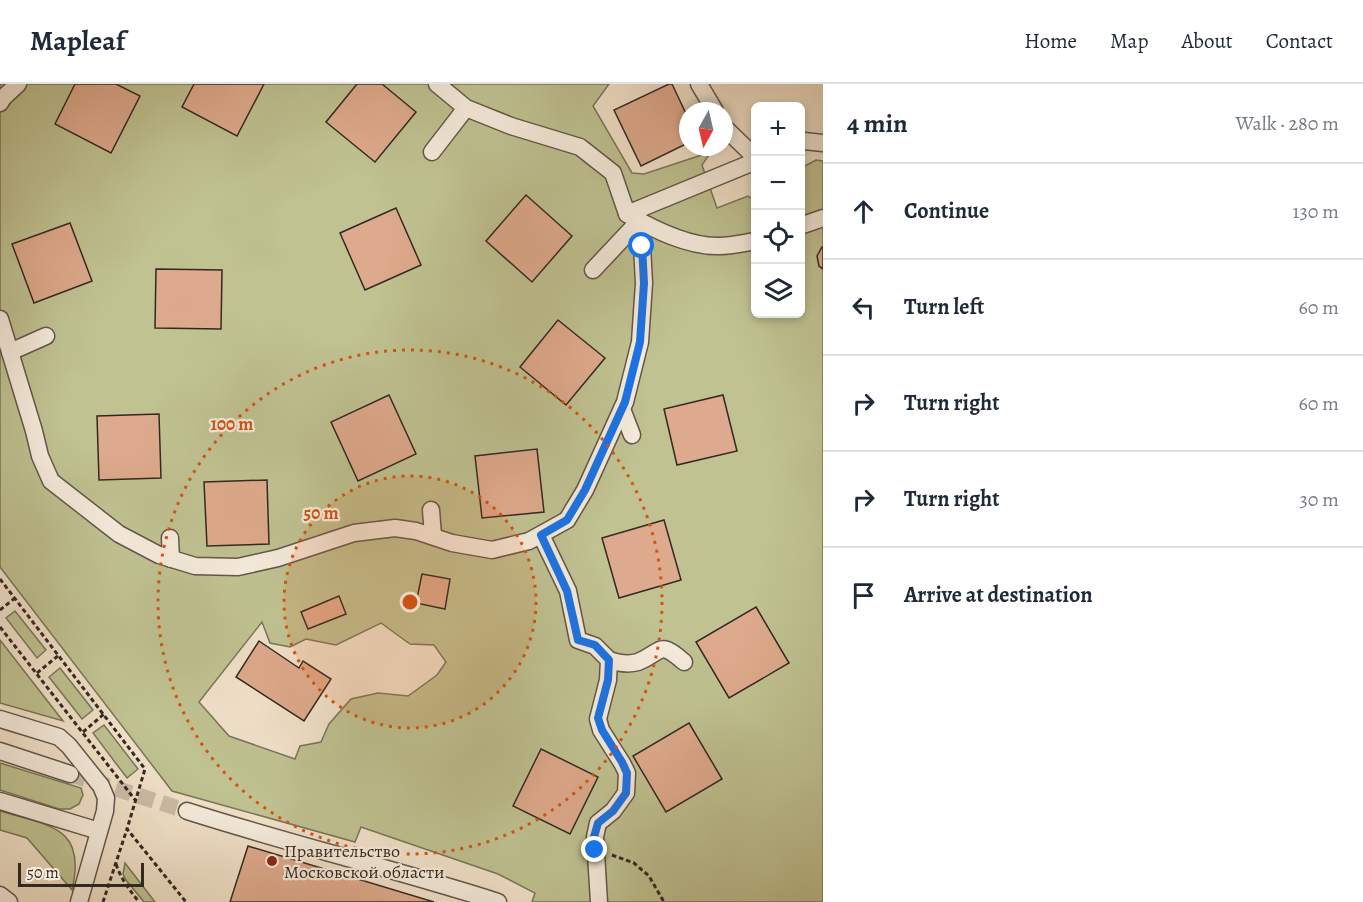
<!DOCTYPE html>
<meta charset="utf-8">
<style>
:root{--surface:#fff;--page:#f2f2f3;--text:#1f2937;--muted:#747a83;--line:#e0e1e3}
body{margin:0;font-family:Alegreya,serif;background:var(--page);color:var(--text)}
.controls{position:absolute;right:18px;top:18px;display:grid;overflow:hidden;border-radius:9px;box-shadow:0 3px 9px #0003}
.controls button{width:54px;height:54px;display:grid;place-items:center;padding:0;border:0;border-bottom:2px solid var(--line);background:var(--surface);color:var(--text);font:30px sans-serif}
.compass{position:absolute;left:679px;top:18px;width:54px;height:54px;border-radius:50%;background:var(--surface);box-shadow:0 3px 9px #0003;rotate:188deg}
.scale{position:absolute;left:18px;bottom:15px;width:126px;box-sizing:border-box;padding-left:6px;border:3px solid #332921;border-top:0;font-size:16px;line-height:21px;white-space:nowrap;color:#332921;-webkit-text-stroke:4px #f6ecdd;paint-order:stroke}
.stop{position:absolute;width:18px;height:18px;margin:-14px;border:4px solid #1a73e8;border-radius:50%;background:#fff}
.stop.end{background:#1a73e8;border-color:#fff;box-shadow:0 2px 6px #0008}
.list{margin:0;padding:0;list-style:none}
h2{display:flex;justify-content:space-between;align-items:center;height:78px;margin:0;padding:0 24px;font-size:26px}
h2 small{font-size:20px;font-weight:400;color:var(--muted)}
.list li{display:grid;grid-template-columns:39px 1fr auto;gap:18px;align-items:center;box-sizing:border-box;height:96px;padding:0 24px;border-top:2px solid var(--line)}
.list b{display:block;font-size:22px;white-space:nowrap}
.list em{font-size:20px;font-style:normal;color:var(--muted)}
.icon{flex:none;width:33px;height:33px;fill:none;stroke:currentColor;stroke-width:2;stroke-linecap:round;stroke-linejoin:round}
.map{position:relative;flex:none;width:823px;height:818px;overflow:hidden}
header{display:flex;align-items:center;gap:36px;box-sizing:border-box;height:84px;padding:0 30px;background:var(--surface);border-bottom:2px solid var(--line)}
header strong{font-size:28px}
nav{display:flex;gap:33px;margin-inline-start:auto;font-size:21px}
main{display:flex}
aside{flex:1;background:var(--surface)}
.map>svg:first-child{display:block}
.green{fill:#c0c292;stroke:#7a765a;stroke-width:1.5;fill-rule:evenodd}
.building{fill:#deaa8d;stroke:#332921;stroke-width:1.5}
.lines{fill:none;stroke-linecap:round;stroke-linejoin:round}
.minor-tunnel{stroke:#cbbda8;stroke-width:16;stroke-dasharray:16 8;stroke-linecap:butt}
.minor-casing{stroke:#62574b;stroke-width:19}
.path{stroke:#332921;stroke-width:3;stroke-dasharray:4.5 3;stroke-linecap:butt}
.minor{stroke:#f6ecdd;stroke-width:16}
.route{stroke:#1a73e8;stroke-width:8}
.ring{fill:none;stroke:#d6540e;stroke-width:3;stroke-dasharray:3 6}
.poi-dot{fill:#8f2418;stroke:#f6ecdd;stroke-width:2}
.labels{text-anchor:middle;stroke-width:4.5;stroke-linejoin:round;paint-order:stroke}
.poi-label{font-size:18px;fill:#332921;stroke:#f6ecdd;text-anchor:start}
.centre{fill:#d6540e;stroke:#f6ecdd;stroke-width:3}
.ring-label{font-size:18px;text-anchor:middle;font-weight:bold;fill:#d6540e;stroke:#f6ecdd;stroke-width:4.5;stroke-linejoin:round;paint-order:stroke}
</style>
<header>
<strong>Mapleaf</strong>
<nav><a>Home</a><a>Map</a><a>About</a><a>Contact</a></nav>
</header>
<main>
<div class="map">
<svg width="823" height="818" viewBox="0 0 823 818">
<rect width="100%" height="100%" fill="#f1e2ca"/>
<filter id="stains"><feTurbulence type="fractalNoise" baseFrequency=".00333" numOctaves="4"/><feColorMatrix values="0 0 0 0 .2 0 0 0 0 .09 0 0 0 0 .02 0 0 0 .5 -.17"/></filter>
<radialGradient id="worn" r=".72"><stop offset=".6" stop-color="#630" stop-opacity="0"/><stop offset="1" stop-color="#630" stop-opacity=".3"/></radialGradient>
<g class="green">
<path d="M 0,0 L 609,0 L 593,22 L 632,89 L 644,90 L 711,68 L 702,81 L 717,124 L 748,112 L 755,117 L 756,230 L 800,230 L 801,84 L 816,76 L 823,77 L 823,818 L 532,818 L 535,809 L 498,790 L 361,743 L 355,758 L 172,707 L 0,483 ZM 262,538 L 270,559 L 290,563 L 306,555 L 336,561 L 381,539 L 410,560 L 434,561 L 446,578 L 437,591 L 408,612 L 378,609 L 351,615 L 329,640 L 321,658 L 300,662 L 295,675 L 229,652 L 199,618 Z"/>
<path d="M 15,527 L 46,566 L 37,574 L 6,534 Z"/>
<path d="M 0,556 L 63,637 L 0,619 Z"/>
<path d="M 60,584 L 93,626 L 82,635 L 49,593 Z"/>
<path d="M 104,641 L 138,685 L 127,694 L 93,649 Z"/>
<path d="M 0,679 L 81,704 L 83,711 L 79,720 L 70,725 L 59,725 L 0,706 Z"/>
<path d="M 0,727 C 49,742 87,742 72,806 L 27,754 L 0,746 Z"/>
<path d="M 125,779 L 155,818 L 144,818 L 126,796 L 123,790 Z"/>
</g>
<g class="building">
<path d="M 75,0 L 116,0 L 140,12 L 111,69 L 55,40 Z"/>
<path d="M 194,0 L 264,0 L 237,52 L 182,23 Z"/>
<path d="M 357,0 L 382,0 L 416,28 L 375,78 L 326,38 Z"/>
<path d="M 669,0 L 672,0 L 688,34 L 688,59 L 641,82 L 614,26 Z"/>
<path d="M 526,111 L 572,152 L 532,198 L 486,157 Z"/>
<path d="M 396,124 L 421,181 L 365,206 L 340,149 Z"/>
<path d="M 70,139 L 92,197 L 34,219 L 12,160 Z"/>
<path d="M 822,163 L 823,163 L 823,185 L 819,182 L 817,172 Z"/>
<path d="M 156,185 L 222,186 L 221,245 L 155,244 Z"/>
<path d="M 558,236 L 605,274 L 566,321 L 520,283 Z"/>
<path d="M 389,311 L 416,370 L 358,397 L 331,338 Z"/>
<path d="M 723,311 L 737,367 L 677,381 L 664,325 Z"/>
<path d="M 159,330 L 161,394 L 99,396 L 97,332 Z"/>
<path d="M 537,365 L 544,428 L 482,434 L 475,372 Z"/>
<path d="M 267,396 L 269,460 L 207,462 L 204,398 Z"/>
<path d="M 664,436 L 681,496 L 619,514 L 602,454 Z"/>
<path d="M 422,490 L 450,495 L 445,525 L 416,519 Z"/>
<path d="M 339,512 L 346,530 L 308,545 L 301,528 Z"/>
<path d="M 756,523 L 789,579 L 729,614 L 696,558 Z"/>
<path d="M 259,557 L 299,584 L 303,577 L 331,595 L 304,637 L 236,593 Z"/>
<path d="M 689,639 L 722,695 L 666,728 L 633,672 Z"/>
<path d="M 541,665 L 598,693 L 570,750 L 513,722 Z"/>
<path d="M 248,762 L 434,818 L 230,818 Z"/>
</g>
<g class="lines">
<path class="minor-tunnel" d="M 70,690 L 187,727"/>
<defs>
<g id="minor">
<path d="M 437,0 L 466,24 L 511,42 L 580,63 L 613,89 L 627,130 C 653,145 688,163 719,162 C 731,162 743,159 756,157"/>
<path d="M 699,0 L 715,27"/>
<path d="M 0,19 L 3,14 L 18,0"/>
<path d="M 724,43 L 756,74"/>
<path d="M 800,58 L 804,57 L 823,59"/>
<path d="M 432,68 L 466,24"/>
<path d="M 627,130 L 756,77"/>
<path d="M 800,142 L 823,134"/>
<path d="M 593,186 L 639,137"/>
<path d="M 0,235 L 34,347 L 40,372 L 51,397 L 119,450 L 159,471 L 195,482 L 238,483 L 278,474 L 354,449 L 395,444 L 416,447 L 452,459 L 492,466 L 529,457 L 567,436 L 585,406 L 625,318 L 640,258 L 644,199 L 642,162 L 639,137"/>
<path d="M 10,268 L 46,252"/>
<path d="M 622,325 L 632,351"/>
<path d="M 431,426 L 433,452"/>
<path d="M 541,451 L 568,507 L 578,556 L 595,562 L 609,576 L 608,596 L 598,635 L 601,646 L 622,679 L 627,689 L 626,709 L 613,727 L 598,739 L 595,753 L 599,818"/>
<path d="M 170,454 L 171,475"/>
<path d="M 609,576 C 618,579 628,581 638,578 C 663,568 658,555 684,578"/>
<path d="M 0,635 L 59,653 L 69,662 L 101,702 L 106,714 L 105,727 L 79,818"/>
<path d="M 0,667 L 70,690"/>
<path d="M 0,717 L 99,747"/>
<path d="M 187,727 C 290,760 395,785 498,818"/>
<path d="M 0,811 L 9,818"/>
</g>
</defs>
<use href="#minor" class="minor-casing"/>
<g class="path">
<path d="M 0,495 L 145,685 L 127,745 L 186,818"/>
<path d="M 0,526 L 15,514"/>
<path d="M 0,543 L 136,717"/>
<path d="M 37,589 L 59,571"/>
<path d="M 83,648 L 104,630"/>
<path d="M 612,771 L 634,779 L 649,792 L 664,818"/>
<path d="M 116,780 C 121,795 129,805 139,818"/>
<path d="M 103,818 L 127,745"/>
</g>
<use href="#minor" class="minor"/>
</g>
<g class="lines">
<path class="route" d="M 595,766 L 594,753 L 598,739 L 613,727 L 626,709 L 627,689 L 622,678 L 602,646 L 598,634 L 608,596 L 609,576 L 595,561 L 578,556 L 567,507 L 541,451 L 567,436 L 585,406 L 625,318 L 640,258 L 644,199 L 642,162"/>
</g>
<circle cx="410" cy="518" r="126" fill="#d6540e" fill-opacity=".12"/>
<g class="ring">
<circle cx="410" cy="518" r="126"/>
<circle cx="410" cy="518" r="252"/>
</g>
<circle class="poi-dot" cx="272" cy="777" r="6"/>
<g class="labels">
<g class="poi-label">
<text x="284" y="773">Правительство<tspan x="284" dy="21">Московской области</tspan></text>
</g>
</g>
<circle cx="410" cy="518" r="9" class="centre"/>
<g class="ring-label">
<text x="232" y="346">100 m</text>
<text x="321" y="435">50 m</text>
</g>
<rect width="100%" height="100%" filter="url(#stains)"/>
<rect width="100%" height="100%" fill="url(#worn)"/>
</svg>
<div class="controls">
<button>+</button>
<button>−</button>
<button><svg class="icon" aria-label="locate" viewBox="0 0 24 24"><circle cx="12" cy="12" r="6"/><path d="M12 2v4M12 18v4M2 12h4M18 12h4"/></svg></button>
<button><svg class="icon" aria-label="layers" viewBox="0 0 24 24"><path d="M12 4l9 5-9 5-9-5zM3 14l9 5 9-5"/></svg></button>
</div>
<svg class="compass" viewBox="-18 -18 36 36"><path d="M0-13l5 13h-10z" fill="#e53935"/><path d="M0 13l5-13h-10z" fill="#747a83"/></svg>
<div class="scale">50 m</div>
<div class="stop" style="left:642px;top:162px"></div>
<div class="stop end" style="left:595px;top:766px"></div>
</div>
<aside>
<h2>4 min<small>Walk · 280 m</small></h2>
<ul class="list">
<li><svg class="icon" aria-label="ahead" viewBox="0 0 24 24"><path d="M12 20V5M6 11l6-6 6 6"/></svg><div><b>Continue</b></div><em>130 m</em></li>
<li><svg class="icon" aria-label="left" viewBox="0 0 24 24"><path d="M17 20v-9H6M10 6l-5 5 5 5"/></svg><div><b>Turn left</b></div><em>60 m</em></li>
<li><svg class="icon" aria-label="right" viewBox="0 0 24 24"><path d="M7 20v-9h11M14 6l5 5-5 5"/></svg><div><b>Turn right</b></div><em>60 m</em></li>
<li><svg class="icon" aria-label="right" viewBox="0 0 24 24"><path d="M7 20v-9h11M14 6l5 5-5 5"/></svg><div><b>Turn right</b></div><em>30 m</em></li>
<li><svg class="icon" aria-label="arrive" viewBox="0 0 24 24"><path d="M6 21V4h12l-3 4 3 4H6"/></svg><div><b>Arrive at destination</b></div></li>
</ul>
</aside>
</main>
